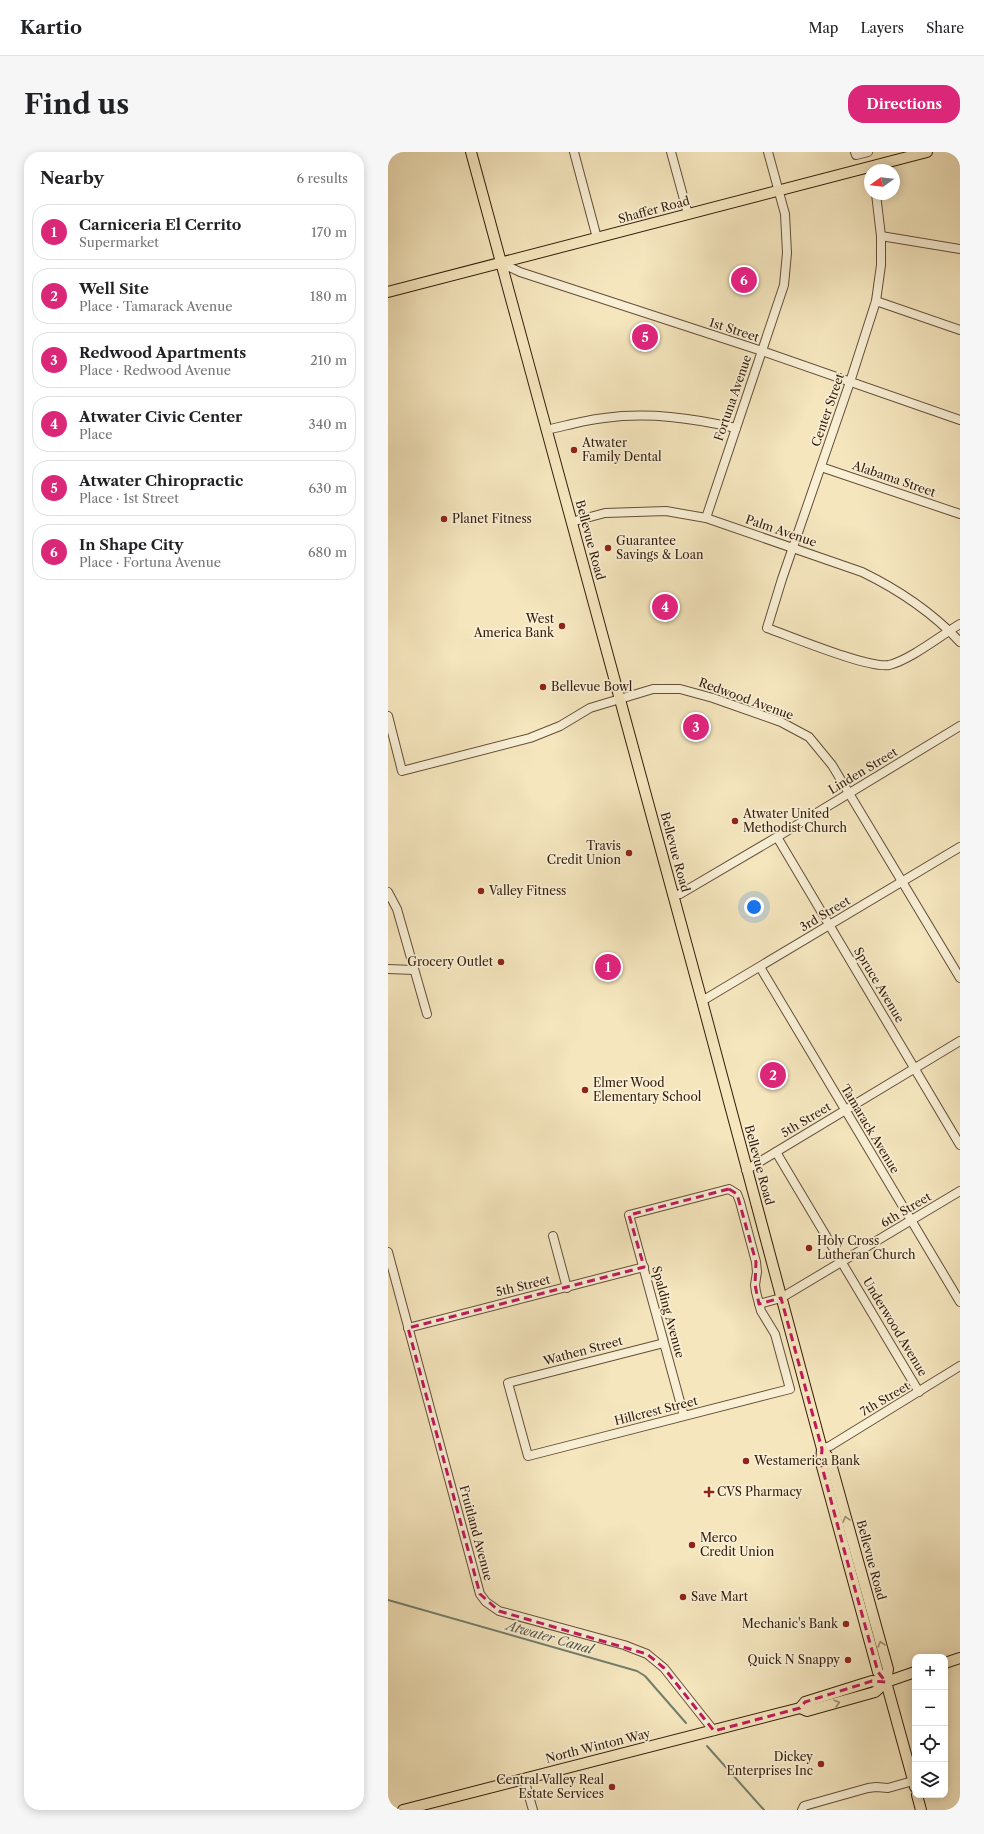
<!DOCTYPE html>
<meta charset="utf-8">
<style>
:root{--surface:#fff;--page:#f6f6f6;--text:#202124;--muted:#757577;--line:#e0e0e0;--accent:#db2777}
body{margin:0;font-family:"Libre Caslon Text",serif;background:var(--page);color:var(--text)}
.controls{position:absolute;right:12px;bottom:12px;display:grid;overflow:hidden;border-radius:8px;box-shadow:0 2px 10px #0003}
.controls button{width:36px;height:36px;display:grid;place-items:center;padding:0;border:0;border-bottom:1px solid var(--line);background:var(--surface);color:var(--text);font:20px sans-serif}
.compass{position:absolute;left:476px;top:12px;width:36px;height:36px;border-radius:50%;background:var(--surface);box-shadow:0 2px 10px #0003;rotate:255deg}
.you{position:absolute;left:366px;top:755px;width:14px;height:14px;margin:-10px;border:3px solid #fff;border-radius:50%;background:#1a73e8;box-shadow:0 0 0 6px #1a73e833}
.badge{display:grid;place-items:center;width:26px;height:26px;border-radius:50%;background:var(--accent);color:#fff;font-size:13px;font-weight:700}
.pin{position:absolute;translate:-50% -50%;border:2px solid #fff;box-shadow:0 1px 4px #0006}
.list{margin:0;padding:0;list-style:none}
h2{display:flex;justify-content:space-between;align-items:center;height:52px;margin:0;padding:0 16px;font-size:17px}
h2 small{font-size:13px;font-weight:400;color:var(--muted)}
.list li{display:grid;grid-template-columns:26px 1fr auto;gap:12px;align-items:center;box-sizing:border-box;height:56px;margin:0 8px 8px;padding:0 8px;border:1px solid var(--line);border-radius:16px}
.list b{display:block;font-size:15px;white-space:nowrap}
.list p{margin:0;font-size:13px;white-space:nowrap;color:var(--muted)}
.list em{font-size:13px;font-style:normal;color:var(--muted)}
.icon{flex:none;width:22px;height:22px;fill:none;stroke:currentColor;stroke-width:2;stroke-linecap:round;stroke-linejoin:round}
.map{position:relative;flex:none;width:572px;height:1658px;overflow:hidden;border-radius:16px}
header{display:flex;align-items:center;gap:24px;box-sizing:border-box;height:56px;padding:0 20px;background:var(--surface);border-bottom:1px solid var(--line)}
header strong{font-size:19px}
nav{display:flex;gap:22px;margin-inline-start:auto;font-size:14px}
.intro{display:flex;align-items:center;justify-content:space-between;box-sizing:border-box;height:96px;padding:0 24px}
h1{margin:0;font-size:28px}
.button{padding:10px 18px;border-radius:16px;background:var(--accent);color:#fff;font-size:14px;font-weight:700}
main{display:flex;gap:24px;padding:0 24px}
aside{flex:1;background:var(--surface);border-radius:16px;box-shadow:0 2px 10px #0003}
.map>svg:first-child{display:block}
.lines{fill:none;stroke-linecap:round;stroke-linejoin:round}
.stream{stroke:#737e6c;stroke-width:2}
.minor-casing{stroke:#654e38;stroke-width:10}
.major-casing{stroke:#351c0b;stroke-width:12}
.minor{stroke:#f8efd5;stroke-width:8}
.major{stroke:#f5e6be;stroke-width:10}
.oneway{stroke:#9f8b6d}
.marked{fill:none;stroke:#c2185b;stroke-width:3;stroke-dasharray:8 5;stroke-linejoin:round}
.poi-dot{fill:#8f2418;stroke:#f8efd5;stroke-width:1.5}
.labels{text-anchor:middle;stroke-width:3.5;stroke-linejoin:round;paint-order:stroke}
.street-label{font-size:12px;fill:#351c0b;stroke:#f8efd5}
.poi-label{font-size:12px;fill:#351c0b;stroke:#f8efd5;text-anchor:start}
.water-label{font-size:13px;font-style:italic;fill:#595544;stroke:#f8efd5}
</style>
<header>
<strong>Kartio</strong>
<nav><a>Map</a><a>Layers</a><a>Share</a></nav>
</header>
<div class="intro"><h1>Find us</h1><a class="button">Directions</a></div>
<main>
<aside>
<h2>Nearby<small>6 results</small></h2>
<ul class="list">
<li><span class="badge">1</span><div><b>Carniceria El Cerrito</b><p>Supermarket</p></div><em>170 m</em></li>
<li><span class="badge">2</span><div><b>Well Site</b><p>Place · Tamarack Avenue</p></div><em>180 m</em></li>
<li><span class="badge">3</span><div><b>Redwood Apartments</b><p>Place · Redwood Avenue</p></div><em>210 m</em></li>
<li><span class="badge">4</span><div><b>Atwater Civic Center</b><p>Place</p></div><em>340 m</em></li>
<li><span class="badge">5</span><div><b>Atwater Chiropractic</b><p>Place · 1st Street</p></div><em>630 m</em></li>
<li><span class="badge">6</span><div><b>In Shape City</b><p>Place · Fortuna Avenue</p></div><em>680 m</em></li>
</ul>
</aside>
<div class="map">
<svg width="572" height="1658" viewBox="0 0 572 1658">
<rect width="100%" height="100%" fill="#f5e6be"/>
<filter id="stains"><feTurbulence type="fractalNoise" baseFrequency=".005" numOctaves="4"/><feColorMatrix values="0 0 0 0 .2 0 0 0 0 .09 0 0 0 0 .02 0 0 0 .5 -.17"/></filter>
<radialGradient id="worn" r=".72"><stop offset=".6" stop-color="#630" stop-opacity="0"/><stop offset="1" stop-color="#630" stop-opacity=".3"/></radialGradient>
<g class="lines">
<g class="stream">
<path d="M 0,1448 L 249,1519 L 257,1524 L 298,1571"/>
<path d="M 319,1594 L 376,1658"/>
</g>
<defs>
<g id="minor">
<path d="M 186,0 L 209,86"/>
<path d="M 283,0 L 300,62"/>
<path d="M 467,0 L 468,3 L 480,0"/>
<path d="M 488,42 L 493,84 L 493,113 L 488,149 L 462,230 L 394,427 L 379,476 C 402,484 481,517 501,513 C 522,508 552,484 572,472"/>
<path d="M 493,84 L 572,97"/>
<path d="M 113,111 L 132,120 L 374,199 L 572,268"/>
<path d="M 488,149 L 572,178"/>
<path d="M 158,278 C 177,274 197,268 216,266 C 261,260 304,266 348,276"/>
<path d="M 433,315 L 572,362"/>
<path d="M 318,366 L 396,133 L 399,101 L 397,62 L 380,0"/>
<path d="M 183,370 L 217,361 L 278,359 L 318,366 L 474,420 C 511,438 544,460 572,490"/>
<path d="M 0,564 L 14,619 L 142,586 L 172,574 L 202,556 L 265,537 L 292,537 L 325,546 L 393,570 L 421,585 L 444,613 L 572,826"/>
<path d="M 389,685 L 572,993"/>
<path d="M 0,740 L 9,757 L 39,862"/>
<path d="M 285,744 L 292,742 L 389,685 L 572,574"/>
<path d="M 372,815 L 572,1150"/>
<path d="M 0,817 L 26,818"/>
<path d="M 314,849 L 572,695"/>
<path d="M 388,1000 L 531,1240"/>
<path d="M 358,1018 L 572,889"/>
<path d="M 165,1084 L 179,1136"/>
<path d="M 0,1100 L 92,1442 L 98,1450 L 111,1459 L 236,1493 L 259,1502 L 276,1516 L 326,1579"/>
<path d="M 371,1152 L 393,1146 L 572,1039"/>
<path d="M 20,1176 L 256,1115"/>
<path d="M 276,1191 L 120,1231 L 140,1304 L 402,1237 L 387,1182 L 373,1159 L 368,1140 L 367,1133 L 369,1120 L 368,1110 L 352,1050 L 349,1042 L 341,1037 L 241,1063 L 296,1264"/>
<path d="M 434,1297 L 442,1294 L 572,1214"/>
<path d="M 136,1627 L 145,1658"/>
<path d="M 414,1658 L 416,1654 L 480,1636 L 488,1635 L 500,1636 L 525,1629"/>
</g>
<g id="major">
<path d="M 83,0 L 314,849 L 434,1297 L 433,1311 L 490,1520 L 498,1530"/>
<path d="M 0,140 L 539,0"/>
<path d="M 434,1297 L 442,1308 L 500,1517 L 498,1530 L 527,1635"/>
<path d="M 557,1511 L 572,1506"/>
<path d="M 412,1556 L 417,1550 L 484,1529 L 498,1530 L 527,1520"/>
<path d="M 529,1643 L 533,1658"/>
<path d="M 15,1658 L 412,1556 L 419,1559 L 487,1540 L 498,1530"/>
</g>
</defs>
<use href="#minor" class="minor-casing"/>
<use href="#major" class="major-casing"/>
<use href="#minor" class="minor"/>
<use href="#major" class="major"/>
</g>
<defs><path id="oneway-chevron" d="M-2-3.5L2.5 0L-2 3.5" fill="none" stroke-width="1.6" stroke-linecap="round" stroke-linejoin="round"/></defs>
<g class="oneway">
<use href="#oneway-chevron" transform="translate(458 1367) rotate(-106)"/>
<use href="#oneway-chevron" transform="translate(493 1492) rotate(-106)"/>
<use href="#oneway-chevron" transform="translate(449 1551) rotate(-16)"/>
</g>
<path class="marked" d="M 341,1037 L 349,1042 L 368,1110 L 367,1133 L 371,1152 L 393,1146 L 434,1297 L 433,1311 L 457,1401 L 490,1520 L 498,1530 L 484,1529 L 417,1550 L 412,1556 L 326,1579 L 276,1516 L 259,1502 L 111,1459 L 92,1442 L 20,1176 L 256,1115 L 241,1063 Z"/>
<g class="poi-dot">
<circle cx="186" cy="298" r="4"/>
<circle cx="56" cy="367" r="4"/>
<circle cx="220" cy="396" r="4"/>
<circle cx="174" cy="474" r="4"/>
<circle cx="155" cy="535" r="4"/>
<circle cx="347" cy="669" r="4"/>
<circle cx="241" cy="701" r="4"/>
<circle cx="93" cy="739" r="4"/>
<circle cx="113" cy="810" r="4"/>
<circle cx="197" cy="938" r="4"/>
<circle cx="421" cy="1096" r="4"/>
<circle cx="358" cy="1309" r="4"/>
<path d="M319 1334h4v4h4v4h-4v4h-4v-4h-4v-4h4z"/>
<circle cx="304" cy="1393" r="4"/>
<circle cx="295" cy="1445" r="4"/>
<circle cx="458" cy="1472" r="4"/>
<circle cx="460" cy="1508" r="4"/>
<circle cx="433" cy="1612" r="4"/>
<circle cx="224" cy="1635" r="4"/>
</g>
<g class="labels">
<g class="street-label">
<text transform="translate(266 58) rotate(-15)" y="4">Shaffer Road</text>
<text transform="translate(346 178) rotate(18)" y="4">1st Street</text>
<text transform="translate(345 246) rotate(-71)" y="4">Fortuna Avenue</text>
<text transform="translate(440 258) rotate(-71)" y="4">Center Street</text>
<text transform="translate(506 327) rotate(19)" y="4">Alabama Street</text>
<text transform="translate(393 379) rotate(19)" y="4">Palm Avenue</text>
<text transform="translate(202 388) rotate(75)" y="4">Bellevue Road</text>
<text transform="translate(358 547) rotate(20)" y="4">Redwood Avenue</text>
<text transform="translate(475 619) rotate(-31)" y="4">Linden Street</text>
<text transform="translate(287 700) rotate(75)" y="4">Bellevue Road</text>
<text transform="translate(437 762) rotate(-31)" y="4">3rd Street</text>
<text transform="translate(491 833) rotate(59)" y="4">Spruce Avenue</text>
<text transform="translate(418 968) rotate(-31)" y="4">5th Street</text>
<text transform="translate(482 977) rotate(59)" y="4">Tamarack Avenue</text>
<text transform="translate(371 1013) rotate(75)" y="4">Bellevue Road</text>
<text transform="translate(518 1058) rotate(-31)" y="4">6th Street</text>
<text transform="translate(135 1134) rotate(-14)" y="4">5th Street</text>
<text transform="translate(280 1160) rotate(75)" y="4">Spalding Avenue</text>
<text transform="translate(507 1175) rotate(59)" y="4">Underwood Avenue</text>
<text transform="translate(195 1199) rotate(-15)" y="4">Wathen Street</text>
<text transform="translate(497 1247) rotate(-31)" y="4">7th Street</text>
<text transform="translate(268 1259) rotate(-14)" y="4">Hillcrest Street</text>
<text transform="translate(88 1381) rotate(75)" y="4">Fruitland Avenue</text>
<text transform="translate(483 1408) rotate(75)" y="4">Bellevue Road</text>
<text transform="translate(210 1594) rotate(-14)" y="4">North Winton Way</text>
</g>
<g class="poi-label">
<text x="194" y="295">Atwater<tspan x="194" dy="14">Family Dental</tspan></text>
<text x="64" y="371">Planet Fitness</text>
<text x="228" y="393">Guarantee<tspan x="228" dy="14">Savings &amp; Loan</tspan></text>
<text x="166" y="471" text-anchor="end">West<tspan x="166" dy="14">America Bank</tspan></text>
<text x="163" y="539">Bellevue Bowl</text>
<text x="355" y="666">Atwater United<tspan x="355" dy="14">Methodist Church</tspan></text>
<text x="233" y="698" text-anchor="end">Travis<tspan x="233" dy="14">Credit Union</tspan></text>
<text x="101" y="743">Valley Fitness</text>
<text x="105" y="814" text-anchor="end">Grocery Outlet</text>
<text x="205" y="935">Elmer Wood<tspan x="205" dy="14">Elementary School</tspan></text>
<text x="429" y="1093">Holy Cross<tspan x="429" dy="14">Lutheran Church</tspan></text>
<text x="366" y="1313">Westamerica Bank</text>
<text x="329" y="1344">CVS Pharmacy</text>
<text x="312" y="1390">Merco<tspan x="312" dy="14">Credit Union</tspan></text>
<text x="303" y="1449">Save Mart</text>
<text x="450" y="1476" text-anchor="end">Mechanic's Bank</text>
<text x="452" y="1512" text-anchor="end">Quick N Snappy</text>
<text x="425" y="1609" text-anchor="end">Dickey<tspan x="425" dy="14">Enterprises Inc</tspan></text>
<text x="216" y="1632" text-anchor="end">Central Valley Real<tspan x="216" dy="14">Estate Services</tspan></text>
</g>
<g class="water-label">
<text transform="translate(162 1485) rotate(16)" y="5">Atwater Canal</text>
</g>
</g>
<rect width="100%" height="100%" filter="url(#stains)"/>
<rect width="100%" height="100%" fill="url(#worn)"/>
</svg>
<div class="controls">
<button>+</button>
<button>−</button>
<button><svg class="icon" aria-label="locate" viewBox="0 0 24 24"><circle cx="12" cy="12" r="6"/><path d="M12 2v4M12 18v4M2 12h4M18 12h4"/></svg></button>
<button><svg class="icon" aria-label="layers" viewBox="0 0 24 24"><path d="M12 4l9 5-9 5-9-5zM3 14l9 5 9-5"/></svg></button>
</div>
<svg class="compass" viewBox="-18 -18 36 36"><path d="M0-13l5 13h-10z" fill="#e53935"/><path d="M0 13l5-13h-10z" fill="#757577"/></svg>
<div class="you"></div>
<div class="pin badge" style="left:220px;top:815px">1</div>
<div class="pin badge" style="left:385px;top:923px">2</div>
<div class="pin badge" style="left:308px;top:575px">3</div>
<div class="pin badge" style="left:277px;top:455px">4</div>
<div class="pin badge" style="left:257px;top:185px">5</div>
<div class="pin badge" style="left:356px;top:128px">6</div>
</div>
</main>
